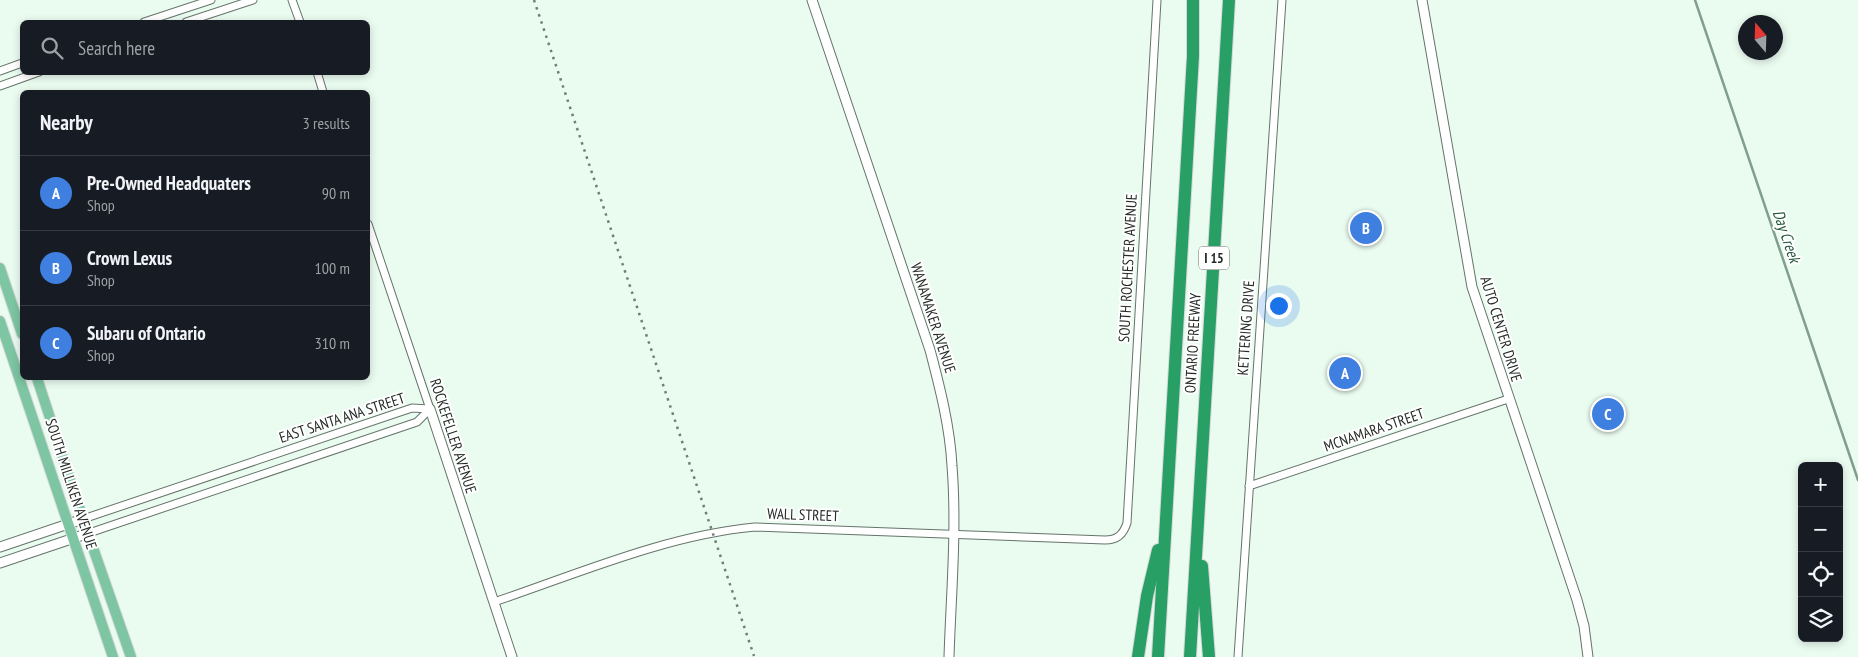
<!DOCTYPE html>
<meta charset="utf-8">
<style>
:root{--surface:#171b24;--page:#20242c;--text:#f1f3f6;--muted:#9ea1a6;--line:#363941;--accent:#6a60da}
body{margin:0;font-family:"PT Sans Narrow",sans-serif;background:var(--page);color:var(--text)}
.controls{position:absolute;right:15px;bottom:15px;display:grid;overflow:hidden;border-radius:8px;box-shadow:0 2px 8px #0003}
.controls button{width:45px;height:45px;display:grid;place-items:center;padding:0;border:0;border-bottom:1px solid var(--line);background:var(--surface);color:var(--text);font:25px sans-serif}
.compass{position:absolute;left:1738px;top:15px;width:45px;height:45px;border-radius:50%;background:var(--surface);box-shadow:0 2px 8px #0003;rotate:341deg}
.you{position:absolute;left:1278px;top:305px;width:18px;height:18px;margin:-12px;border:4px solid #fff;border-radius:50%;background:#1a73e8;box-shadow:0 0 0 8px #1a73e833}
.badge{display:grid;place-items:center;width:32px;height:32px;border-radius:50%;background:var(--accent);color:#fff;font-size:16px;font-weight:700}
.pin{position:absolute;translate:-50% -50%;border:2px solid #fff;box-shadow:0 1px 5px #0006}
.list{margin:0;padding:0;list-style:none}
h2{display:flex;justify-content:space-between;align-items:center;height:65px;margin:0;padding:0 20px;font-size:21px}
h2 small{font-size:16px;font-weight:400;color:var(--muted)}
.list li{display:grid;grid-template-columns:32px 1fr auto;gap:15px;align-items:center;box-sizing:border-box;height:75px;padding:0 20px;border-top:1px solid var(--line)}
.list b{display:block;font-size:19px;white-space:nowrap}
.list p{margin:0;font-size:16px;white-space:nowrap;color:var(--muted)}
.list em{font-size:16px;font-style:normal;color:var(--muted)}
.icon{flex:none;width:28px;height:28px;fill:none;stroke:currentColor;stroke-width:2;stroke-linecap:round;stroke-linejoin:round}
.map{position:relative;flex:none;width:1858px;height:657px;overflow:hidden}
.search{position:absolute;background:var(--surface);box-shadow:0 2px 8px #0003;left:20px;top:20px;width:350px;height:55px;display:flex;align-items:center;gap:12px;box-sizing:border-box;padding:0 18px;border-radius:8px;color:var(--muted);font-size:19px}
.panel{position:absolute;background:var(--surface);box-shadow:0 2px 8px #0003;left:20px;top:90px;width:350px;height:290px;border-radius:8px}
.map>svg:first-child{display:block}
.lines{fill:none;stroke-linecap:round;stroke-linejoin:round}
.stream{stroke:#819f8c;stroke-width:2.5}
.minor-casing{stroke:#65746a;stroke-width:9}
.tertiary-casing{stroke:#65746a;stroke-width:11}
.primary-casing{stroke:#d8d9d8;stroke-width:12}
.motorway-casing{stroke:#d8d9d8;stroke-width:14}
.minor{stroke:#fff;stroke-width:7}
.tertiary{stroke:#fff;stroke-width:9}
.primary{stroke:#7dc5a3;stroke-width:10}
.motorway{stroke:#279f65;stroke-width:12}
.rail{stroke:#737d77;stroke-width:2.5;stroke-dasharray:2.5 5;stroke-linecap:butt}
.labels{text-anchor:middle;stroke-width:4;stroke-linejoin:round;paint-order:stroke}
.shield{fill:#fff;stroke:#666b68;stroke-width:1}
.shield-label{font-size:14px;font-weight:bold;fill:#252b27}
.street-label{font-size:15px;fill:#252b27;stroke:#fff}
.water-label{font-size:16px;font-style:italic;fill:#22563a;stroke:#fff}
</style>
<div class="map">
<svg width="1858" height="657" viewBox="0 0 1858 657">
<rect width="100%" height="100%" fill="#eafbf0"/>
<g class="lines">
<path class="stream" d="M 1695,0 L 1858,480"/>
<defs>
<g id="minor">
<path d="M 292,0 L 300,22"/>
<path d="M 144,22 L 211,0"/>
<path d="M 186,22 L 253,0"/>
<path d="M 0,71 L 22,63"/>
<path d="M 317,72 L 323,92"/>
<path d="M 0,86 L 39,72"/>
<path d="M 368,224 L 430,409"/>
<path d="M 1249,486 L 1508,399"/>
<path d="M 83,519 L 412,408 L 430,409"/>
<path d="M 89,533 L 417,422 L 430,409"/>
<path d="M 494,602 C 577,574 667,535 755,527 L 1105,540 C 1117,540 1123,535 1127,523 L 1157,0"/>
<path d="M 1238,657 L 1282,0"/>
</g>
<g id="tertiary">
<path d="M 812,0 L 930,350 C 940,388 950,427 952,466 C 957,530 951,594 949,657"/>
<path d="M 1422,0 L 1472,287 L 1577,600 L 1584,626 L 1588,657"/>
<path d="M 430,409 L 512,657"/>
<path d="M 0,547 L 83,519"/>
<path d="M 0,563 L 89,533"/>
</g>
<g id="primary">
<path d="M 0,268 L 22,334"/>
<path d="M 0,321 L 113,657"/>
<path d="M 37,378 L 83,519 L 131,657"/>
</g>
<g id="motorway">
<path d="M 1202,566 L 1209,657"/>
<path d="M 1138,657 L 1147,596 L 1158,550"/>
<path d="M 1158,657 L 1193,56 L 1193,0"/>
<path d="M 1190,657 L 1229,0"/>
</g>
</defs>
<use href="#minor" class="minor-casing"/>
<use href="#tertiary" class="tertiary-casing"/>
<use href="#primary" class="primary-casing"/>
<use href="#motorway" class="motorway-casing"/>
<use href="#minor" class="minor"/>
<use href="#tertiary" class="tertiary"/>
<use href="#primary" class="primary"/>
<use href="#motorway" class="motorway"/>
<path class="rail" d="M 534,0 L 754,656"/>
</g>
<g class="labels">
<rect class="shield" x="1199" y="246.5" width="30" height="23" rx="4"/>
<g class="shield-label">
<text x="1214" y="263">I 15</text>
</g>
<g class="street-label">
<text transform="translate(1128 268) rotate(-87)" y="5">SOUTH ROCHESTER AVENUE</text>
<text transform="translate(933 318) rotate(72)" y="5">WANAMAKER AVENUE</text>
<text transform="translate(1246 328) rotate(-86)" y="5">KETTERING DRIVE</text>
<text transform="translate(1501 329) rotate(73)" y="5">AUTO CENTER DRIVE</text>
<text transform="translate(1193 343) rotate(-87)" y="5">ONTARIO FREEWAY</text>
<text transform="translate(342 418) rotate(-18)" y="5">EAST SANTA ANA STREET</text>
<text transform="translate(1374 430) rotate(-19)" y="5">MCNAMARA STREET</text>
<text transform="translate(453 436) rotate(72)" y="5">ROCKEFELLER AVENUE</text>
<text transform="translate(71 484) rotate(72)" y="5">SOUTH MILLIKEN AVENUE</text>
<text transform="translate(803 515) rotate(2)" y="5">WALL STREET</text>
</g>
<g class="water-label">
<text transform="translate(1787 236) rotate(71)" y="6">Day Creek</text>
</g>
</g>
</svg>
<div class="controls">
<button>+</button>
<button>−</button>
<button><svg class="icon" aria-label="locate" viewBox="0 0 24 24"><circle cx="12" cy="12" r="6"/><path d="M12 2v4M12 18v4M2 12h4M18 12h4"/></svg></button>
<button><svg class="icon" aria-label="layers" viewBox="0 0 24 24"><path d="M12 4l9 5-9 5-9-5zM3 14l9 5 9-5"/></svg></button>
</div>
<svg class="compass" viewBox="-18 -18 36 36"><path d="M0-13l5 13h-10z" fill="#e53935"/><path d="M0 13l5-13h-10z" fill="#9ea1a6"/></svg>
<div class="you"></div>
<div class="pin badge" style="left:1345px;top:373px;background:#3f7fe0">A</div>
<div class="pin badge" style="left:1366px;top:228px;background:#3f7fe0">B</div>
<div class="pin badge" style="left:1608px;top:414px;background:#3f7fe0">C</div>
<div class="search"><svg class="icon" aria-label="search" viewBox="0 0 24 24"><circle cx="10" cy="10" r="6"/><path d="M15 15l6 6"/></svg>Search here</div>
<section class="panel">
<h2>Nearby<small>3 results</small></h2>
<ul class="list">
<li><span class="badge" style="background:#3f7fe0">A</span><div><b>Pre-Owned Headquaters</b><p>Shop</p></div><em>90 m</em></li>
<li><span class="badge" style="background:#3f7fe0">B</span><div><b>Crown Lexus</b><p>Shop</p></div><em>100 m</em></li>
<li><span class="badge" style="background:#3f7fe0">C</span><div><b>Subaru of Ontario</b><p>Shop</p></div><em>310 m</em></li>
</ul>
</section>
</div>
